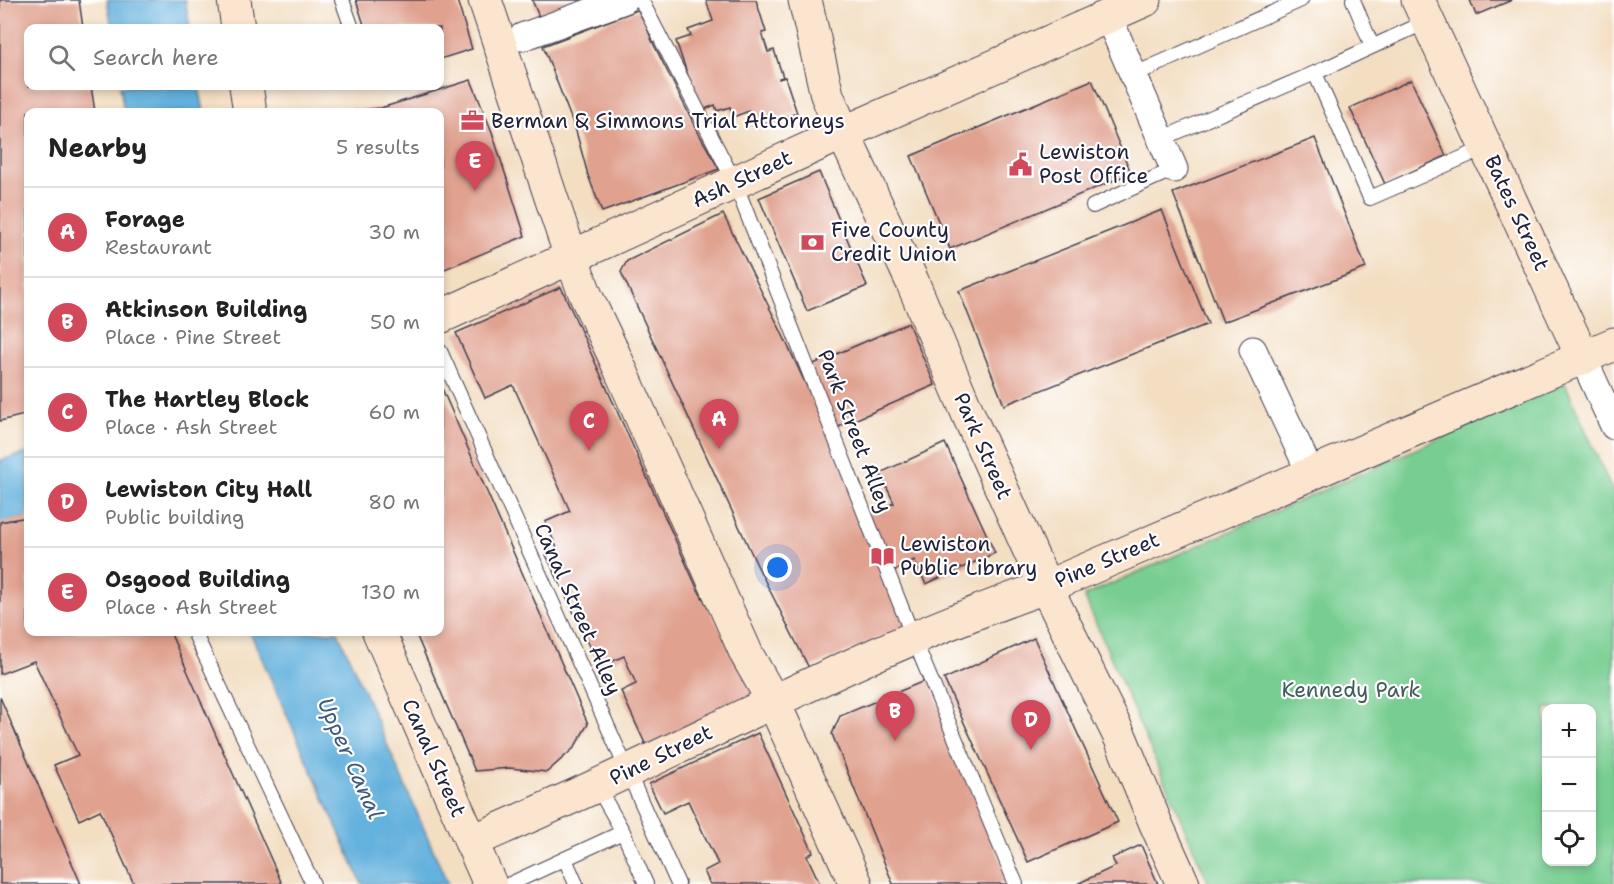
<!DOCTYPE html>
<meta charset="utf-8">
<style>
:root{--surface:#fff;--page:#f6f6f6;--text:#222;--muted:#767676;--line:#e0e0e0;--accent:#d1495b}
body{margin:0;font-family:"Shantell Sans",sans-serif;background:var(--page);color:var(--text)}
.controls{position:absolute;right:18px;bottom:18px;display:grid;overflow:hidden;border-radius:12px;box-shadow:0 3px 9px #0003}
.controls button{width:54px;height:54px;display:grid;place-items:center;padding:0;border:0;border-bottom:2px solid var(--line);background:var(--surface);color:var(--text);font:30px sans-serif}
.you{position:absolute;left:778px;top:568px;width:21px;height:21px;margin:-15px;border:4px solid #fff;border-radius:50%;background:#1a73e8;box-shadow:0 0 0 9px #1a73e833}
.badge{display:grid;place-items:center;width:39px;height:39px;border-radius:50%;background:var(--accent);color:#fff;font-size:20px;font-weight:700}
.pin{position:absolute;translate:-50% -50px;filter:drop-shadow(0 2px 3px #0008)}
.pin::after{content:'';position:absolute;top:32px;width:21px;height:18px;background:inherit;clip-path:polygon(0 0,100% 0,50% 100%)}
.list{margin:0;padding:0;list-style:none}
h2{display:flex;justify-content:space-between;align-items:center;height:78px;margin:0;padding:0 24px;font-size:26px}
h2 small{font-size:20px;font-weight:400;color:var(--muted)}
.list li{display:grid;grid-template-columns:39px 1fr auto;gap:18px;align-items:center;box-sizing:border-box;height:90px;padding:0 24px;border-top:2px solid var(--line)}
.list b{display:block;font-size:22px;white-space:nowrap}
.list p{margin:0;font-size:20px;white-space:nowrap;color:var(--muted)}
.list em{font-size:20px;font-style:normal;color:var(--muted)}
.icon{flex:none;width:33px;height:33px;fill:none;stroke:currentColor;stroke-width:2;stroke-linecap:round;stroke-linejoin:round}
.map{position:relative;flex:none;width:1614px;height:884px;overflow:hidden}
.search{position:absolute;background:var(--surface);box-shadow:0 3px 9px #0003;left:24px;top:24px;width:420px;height:66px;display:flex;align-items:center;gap:15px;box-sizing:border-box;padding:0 21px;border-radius:12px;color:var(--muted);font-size:22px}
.panel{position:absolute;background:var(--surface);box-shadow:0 3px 9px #0003;left:24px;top:108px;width:420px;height:528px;border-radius:12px}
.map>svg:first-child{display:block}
.green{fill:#78ce92;stroke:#4d7866;stroke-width:1.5;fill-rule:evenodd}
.water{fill:#63b1dd;stroke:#426a8c;stroke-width:1.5}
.building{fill:#e0a18f}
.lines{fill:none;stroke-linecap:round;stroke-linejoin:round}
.lane-casing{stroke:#413e4f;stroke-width:16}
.street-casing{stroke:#413e4f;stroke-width:29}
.secondary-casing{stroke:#413e4f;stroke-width:35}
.lane{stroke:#fff;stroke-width:14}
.street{stroke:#fff;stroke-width:27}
.secondary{stroke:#fce5cf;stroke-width:33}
.labels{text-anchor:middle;stroke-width:4.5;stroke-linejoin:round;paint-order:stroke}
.poi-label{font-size:21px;fill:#22223b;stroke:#fff;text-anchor:start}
.street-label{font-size:21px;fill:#22223b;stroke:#fff}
.park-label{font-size:21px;fill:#405e59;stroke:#fff}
.water-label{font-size:22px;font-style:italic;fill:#3c5b7c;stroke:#fff}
</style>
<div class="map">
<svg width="1614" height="884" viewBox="0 0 1614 884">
<rect width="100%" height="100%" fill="#fff"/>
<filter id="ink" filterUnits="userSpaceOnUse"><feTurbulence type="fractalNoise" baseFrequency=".0167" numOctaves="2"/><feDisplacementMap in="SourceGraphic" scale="12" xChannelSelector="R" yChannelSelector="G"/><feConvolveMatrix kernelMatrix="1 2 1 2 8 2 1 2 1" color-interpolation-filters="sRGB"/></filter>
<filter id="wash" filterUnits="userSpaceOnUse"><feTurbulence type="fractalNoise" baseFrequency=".008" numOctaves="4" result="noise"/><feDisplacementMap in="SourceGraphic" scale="24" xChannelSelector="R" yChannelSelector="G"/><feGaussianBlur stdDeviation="1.35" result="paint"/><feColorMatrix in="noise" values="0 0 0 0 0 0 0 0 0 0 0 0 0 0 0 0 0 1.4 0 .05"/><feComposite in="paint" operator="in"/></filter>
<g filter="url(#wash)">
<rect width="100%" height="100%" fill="#f3dec2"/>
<path class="green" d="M 1565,383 L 1614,495 L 1614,884 L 1209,884 L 1084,596 ZM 1546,708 L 1592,708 L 1592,862 L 1546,862 Z"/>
<g class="water">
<path d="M 107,0 L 185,0 L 190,28 L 112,28 Z"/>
<path d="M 120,86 L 199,86 L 204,112 L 124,112 Z"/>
<path d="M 28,453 L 28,517 L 0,523 L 0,460 Z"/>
<path d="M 250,632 L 338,632 L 448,884 L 362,884 Z"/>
</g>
<g id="blocks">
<g class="building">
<path d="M 0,0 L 79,0 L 83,28 L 28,28 L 28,86 L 91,86 L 95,112 L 28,112 L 28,414 L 0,421 Z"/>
<path d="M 356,0 L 457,0 L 472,49 L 440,59 L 440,28 L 365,28 Z"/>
<path d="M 532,0 L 597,0 L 540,19 Z"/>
<path d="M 706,0 L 756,0 L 766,32 L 762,33 L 768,52 L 774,50 L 783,77 L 779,78 L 779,79 L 785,77 L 797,113 L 754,127 L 749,111 L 733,117 L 730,107 L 717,111 L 715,105 L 700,111 L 676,41 L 691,36 L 688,30 L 713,21 Z"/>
<path d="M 1470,0 L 1512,0 L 1476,15 Z"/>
<path d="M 640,9 L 652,41 L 699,134 L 719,169 L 602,212 L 588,175 L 576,131 L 543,46 Z"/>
<path d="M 471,80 L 492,132 L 525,236 L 440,271 L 440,112 L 350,112 L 350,111 L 381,108 Z"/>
<path d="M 1092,80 L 1131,173 L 950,249 L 911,156 Z"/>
<path d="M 1411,80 L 1446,156 L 1385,184 L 1350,108 Z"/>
<path d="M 1315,138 L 1366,268 L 1223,322 L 1173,193 Z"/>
<path d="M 819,172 L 867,286 L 807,311 L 759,198 Z"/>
<path d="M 1162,210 L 1208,324 L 1004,405 L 959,291 Z"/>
<path d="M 723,214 L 779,327 L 867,515 L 894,503 L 880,473 L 945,443 L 995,553 L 926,584 L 914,560 L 890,573 L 915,623 L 809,668 L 757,565 L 621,272 L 627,261 Z"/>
<path d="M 561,287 L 697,588 L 761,700 L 648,750 L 621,691 L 636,684 L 624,656 L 600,667 L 546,555 L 558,550 L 545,522 L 570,511 L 513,385 L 485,398 L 456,333 Z"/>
<path d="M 908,323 L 935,385 L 836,428 L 809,366 Z"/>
<path d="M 440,384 L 588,724 L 574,748 L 547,772 L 510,768 L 475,771 L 415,632 L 440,632 Z"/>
<path d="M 28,517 L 28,632 L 170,632 L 282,884 L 134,884 L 100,810 L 79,820 L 54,765 L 78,755 L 34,661 L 0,674 L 0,522 Z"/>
<path d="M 1034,638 L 1118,822 L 1028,862 L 944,679 Z"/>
<path d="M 929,679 L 1010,884 L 893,884 L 832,734 L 840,716 Z"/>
<path d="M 0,697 L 81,884 L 0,884 Z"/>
<path d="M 758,733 L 813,852 L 807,856 L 820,884 L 710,884 L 704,871 L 718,864 L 688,801 L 663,813 L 649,784 Z"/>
<path d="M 1141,845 L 1158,884 L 1077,884 L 1116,866 L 1112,858 Z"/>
</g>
</g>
</g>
<g filter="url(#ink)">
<use href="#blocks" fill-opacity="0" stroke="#413e4f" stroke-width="1.5"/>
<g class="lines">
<defs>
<g id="lane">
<path d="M 342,0 L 352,28"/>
<path d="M 641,0 L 735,183 L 913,637 L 1016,884"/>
<path d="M 1353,0 L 1372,46"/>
<path d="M 1315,73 L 1370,198 L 1487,147"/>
<path d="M 1133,75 L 1301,0"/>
<path d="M 1161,139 L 1315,73 L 1428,21"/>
<path d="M 1093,206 L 1174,169"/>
<path d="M 440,351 L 678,884"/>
<path d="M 194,632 L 313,884"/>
<path d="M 597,786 L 623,832 L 646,884"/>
<path d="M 565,859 L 576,884"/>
<path d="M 510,884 L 623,832"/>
</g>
<g id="street">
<path d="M 1108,16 L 1174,169"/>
<path d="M 522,37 L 624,0"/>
<path d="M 1253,350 L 1311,474"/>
<path d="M 1583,358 L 1614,426"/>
</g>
<g id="secondary">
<path d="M 234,0 L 238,28"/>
<path d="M 485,0 L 571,257 L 586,296 L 614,355 L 747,655 L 773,701 L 856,884"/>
<path d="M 805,0 L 827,95 L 843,133 L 912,281 L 969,416 L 1046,587 L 1121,739 L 1156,824 L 1183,884"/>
<path d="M 1418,0 L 1583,358"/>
<path d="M 246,86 L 250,112"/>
<path d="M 440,317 L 843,133 L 1145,0"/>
<path d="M 379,632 L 490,884"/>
<path d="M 471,842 C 513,823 555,805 596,786 C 745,717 890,640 1046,587 L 1614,344"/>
</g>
</defs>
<use href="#lane" class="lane-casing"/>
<use href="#street" class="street-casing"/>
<use href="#secondary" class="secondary-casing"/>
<use href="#lane" class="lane"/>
<use href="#street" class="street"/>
<use href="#secondary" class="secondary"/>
</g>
</g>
<defs>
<symbol id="office-bare" viewBox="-9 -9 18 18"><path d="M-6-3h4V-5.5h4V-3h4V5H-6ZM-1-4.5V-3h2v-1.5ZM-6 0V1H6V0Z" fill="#d1495b" stroke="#fff" stroke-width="2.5" paint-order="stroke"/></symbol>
<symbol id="civic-bare" viewBox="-9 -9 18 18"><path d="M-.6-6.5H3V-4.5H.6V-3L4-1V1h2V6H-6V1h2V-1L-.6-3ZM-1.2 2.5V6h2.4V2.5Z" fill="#d1495b" stroke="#fff" stroke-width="2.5" paint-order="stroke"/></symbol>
<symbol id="bank-bare" viewBox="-9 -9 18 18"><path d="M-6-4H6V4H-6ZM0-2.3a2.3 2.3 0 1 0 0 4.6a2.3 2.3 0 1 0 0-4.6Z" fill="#d1495b" stroke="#fff" stroke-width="2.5" paint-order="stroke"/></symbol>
<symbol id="library-bare" viewBox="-9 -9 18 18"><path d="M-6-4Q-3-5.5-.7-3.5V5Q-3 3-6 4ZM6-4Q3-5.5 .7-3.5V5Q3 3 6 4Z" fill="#d1495b" stroke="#fff" stroke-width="2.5" paint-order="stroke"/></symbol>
</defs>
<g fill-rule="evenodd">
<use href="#office-bare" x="456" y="104" width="33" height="33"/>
<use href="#civic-bare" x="1004" y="148" width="33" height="33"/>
<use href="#bank-bare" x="796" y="226" width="33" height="33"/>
<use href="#library-bare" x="866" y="540" width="33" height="33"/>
</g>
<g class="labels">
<g class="poi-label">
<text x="491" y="128">Berman &amp; Simmons Trial Attorneys</text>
<text x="1039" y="159">Lewiston<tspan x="1039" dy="24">Post Office</tspan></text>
<text x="831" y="237">Five County<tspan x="831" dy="24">Credit Union</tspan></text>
<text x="900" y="551">Lewiston<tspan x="900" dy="24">Public Library</tspan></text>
</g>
<g class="street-label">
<text transform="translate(742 179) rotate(-25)" y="7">Ash Street</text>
<text transform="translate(1517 213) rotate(65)" y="7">Bates Street</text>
<text transform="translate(855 431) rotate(69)" y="7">Park Street Alley</text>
<text transform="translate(983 446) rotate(66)" y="7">Park Street</text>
<text transform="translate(1107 560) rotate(-23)" y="7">Pine Street</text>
<text transform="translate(578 609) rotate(66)" y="7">Canal Street Alley</text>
<text transform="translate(661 755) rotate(-26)" y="7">Pine Street</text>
<text transform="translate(434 758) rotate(66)" y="7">Canal Street</text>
</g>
<g class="park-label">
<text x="1351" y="697">Kennedy Park</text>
</g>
<g class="water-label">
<text transform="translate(351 758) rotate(66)" y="8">Upper Canal</text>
</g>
</g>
</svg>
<div class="controls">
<button>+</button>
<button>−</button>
<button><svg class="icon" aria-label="locate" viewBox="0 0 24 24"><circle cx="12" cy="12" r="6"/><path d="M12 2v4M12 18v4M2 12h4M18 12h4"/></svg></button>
</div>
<div class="you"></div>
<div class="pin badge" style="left:719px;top:449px">A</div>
<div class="pin badge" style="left:895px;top:741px">B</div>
<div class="pin badge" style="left:589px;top:451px">C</div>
<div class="pin badge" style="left:1031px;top:750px">D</div>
<div class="pin badge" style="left:475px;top:191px">E</div>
<div class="search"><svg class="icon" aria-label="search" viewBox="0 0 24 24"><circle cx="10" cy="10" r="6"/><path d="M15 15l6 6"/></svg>Search here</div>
<section class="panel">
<h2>Nearby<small>5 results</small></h2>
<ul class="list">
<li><span class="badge">A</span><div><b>Forage</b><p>Restaurant</p></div><em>30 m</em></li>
<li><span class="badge">B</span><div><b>Atkinson Building</b><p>Place · Pine Street</p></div><em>50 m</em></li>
<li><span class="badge">C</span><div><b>The Hartley Block</b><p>Place · Ash Street</p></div><em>60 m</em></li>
<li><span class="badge">D</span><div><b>Lewiston City Hall</b><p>Public building</p></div><em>80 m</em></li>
<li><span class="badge">E</span><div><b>Osgood Building</b><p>Place · Ash Street</p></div><em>130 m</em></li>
</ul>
</section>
</div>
